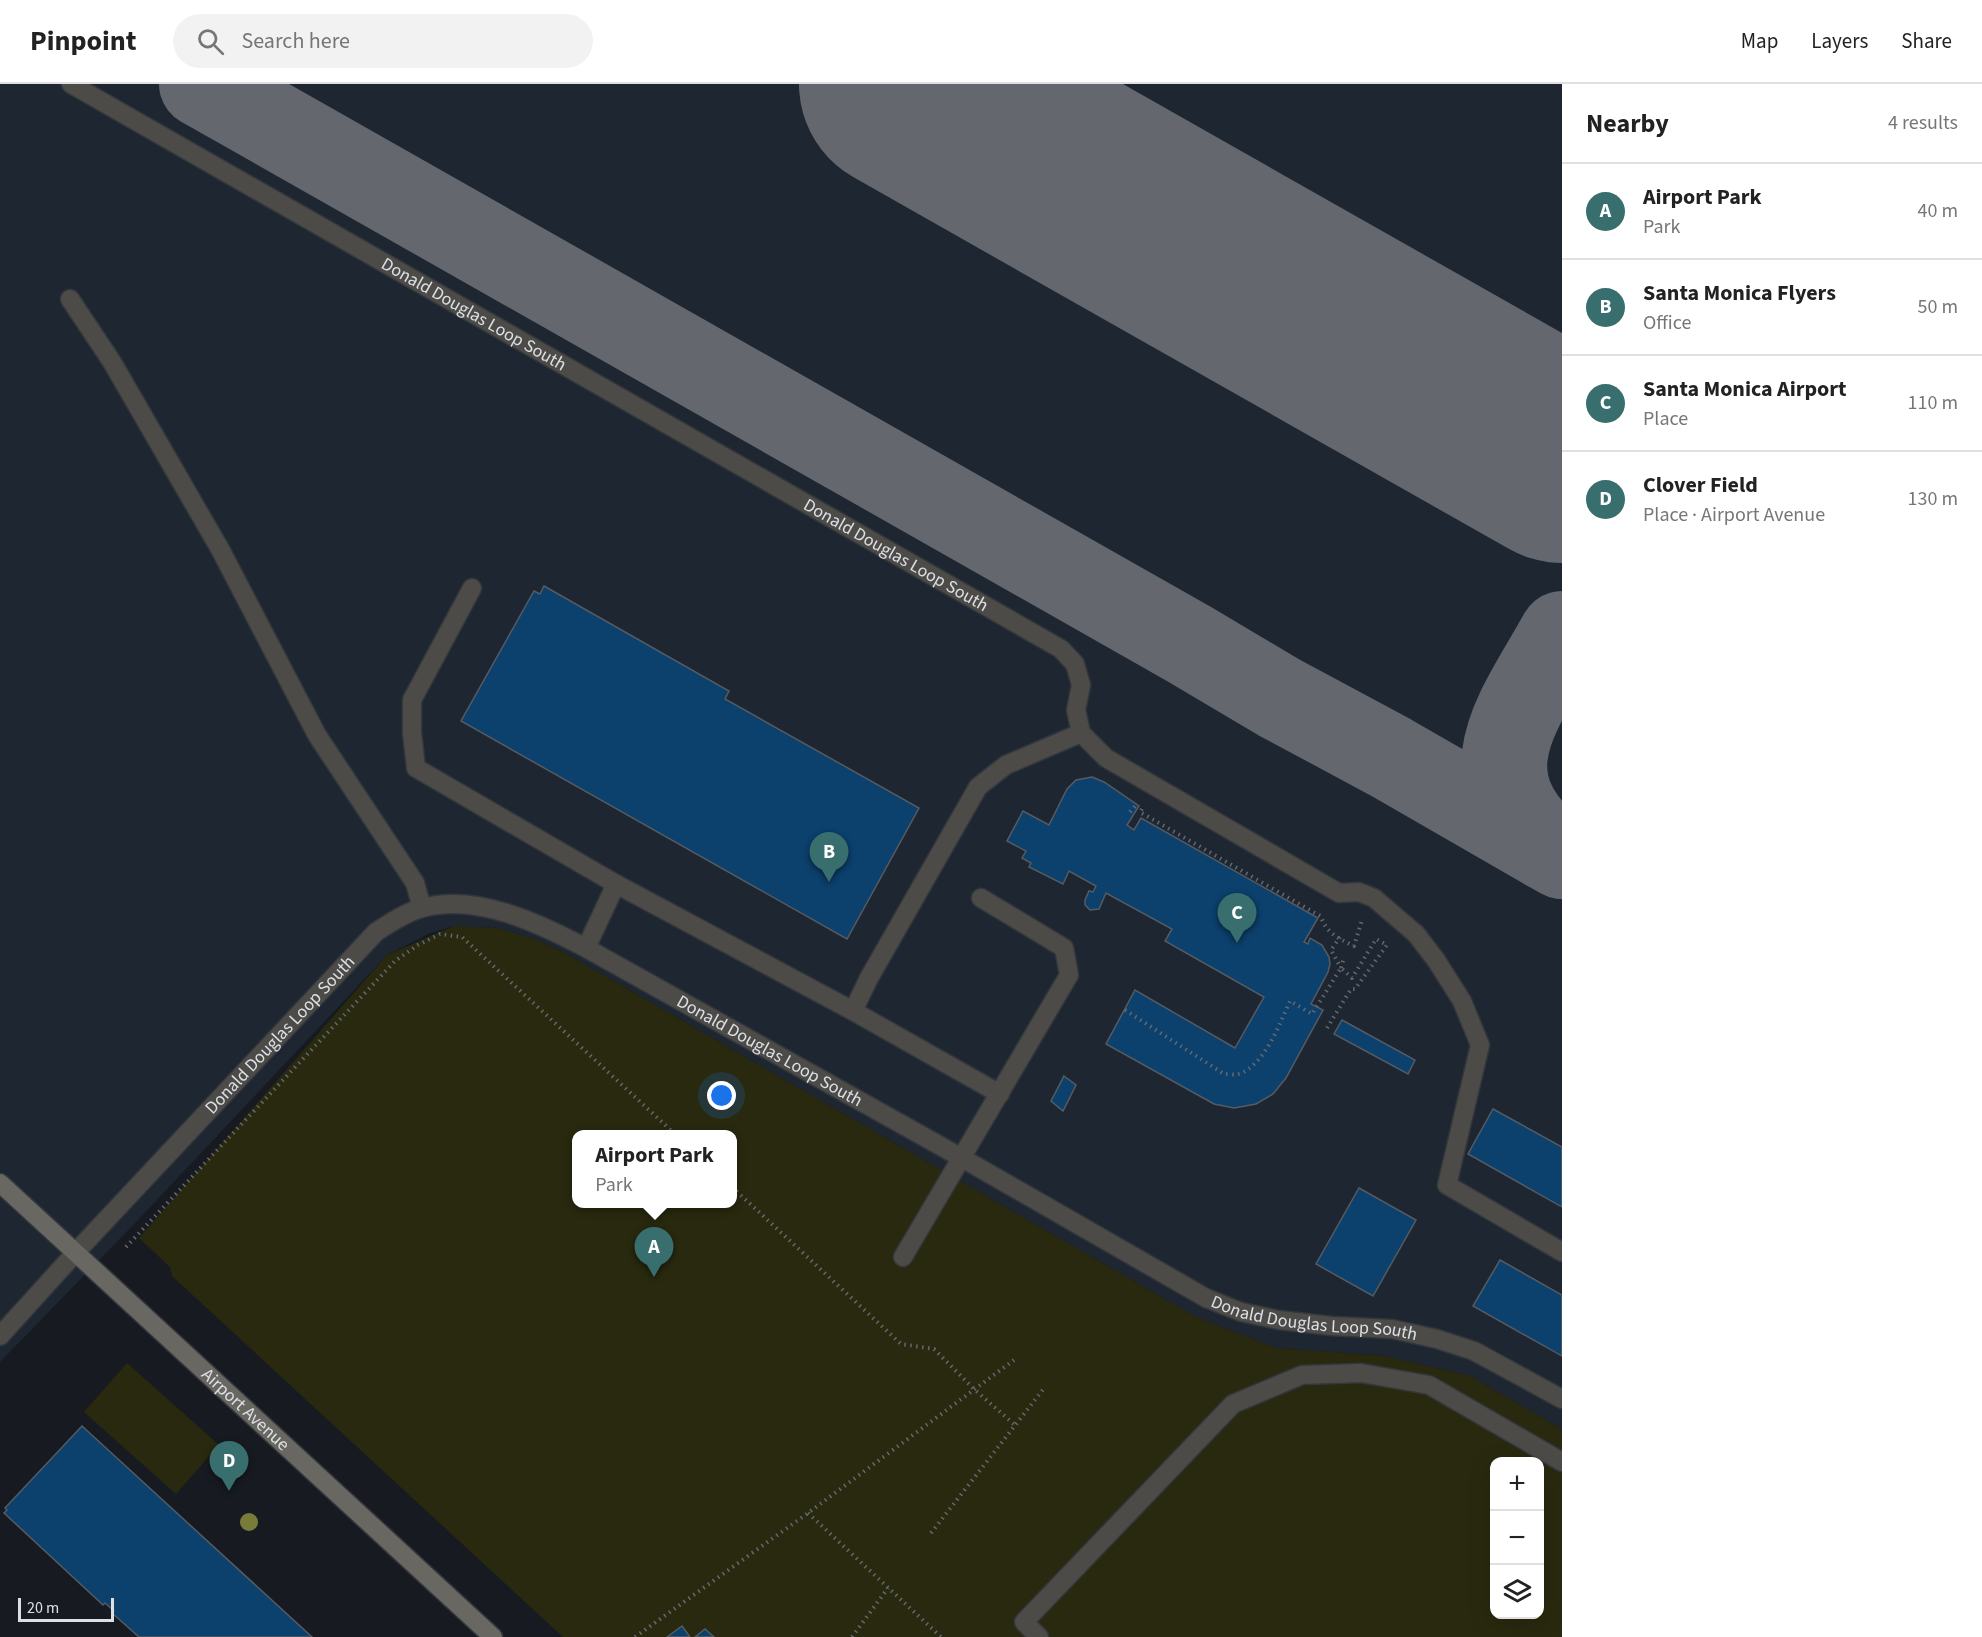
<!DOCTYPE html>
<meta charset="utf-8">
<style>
:root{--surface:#fff;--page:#f2f2f2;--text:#222;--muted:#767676;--line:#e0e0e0;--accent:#386f6e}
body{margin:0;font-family:"Source Sans 3",sans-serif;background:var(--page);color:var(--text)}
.controls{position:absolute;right:18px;bottom:18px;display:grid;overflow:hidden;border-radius:12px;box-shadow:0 6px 24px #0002}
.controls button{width:54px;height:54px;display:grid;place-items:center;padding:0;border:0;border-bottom:2px solid var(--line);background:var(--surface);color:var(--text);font:30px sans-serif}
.scale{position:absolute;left:18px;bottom:15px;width:96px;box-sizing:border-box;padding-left:6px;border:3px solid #dce0e4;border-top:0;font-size:16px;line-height:21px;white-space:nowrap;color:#dce0e4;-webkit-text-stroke:4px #171b21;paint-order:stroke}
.you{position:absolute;left:722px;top:1012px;width:21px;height:21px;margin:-15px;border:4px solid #fff;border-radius:50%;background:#1a73e8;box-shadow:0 0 0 9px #1a73e833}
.badge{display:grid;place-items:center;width:39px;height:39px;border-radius:50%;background:var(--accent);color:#fff;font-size:20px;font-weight:700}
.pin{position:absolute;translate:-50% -50px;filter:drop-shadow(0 2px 3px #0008)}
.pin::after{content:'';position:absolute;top:32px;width:21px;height:18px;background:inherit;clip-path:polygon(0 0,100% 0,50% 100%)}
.popup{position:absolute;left:572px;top:1046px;width:165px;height:78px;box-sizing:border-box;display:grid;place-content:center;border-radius:12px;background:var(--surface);filter:drop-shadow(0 2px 4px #0005);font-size:20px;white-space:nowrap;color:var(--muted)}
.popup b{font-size:22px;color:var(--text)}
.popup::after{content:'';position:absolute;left:50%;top:100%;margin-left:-12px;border:12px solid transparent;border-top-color:var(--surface)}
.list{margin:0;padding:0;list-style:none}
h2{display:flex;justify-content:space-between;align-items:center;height:78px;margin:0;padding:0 24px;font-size:26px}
h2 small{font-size:20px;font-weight:400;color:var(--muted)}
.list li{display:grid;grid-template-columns:39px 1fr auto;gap:18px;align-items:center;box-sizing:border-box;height:96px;padding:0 24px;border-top:2px solid var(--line)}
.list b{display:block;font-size:22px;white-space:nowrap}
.list p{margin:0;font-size:20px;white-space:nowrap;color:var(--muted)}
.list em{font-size:20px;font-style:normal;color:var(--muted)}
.icon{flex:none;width:33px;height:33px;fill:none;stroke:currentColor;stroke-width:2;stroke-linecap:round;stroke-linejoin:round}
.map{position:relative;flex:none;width:1562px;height:1553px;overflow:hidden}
header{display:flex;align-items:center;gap:36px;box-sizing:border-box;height:84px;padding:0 30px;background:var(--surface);border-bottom:2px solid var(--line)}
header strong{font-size:28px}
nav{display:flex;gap:33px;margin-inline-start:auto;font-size:21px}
.search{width:420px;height:54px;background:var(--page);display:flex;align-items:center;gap:15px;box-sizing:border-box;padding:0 21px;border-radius:33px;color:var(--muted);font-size:22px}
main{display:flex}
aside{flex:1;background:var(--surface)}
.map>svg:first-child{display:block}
.built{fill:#1e2731}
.green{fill:#28290e;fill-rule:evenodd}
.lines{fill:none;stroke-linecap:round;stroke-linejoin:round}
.taxiway{stroke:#64686e;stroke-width:86}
.runway{stroke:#64686e;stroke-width:214}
.building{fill:#0c406d;stroke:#555b62;stroke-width:1.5}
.lane-casing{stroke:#33373c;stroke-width:21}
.street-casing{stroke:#33373c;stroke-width:21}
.secondary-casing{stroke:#33373c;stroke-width:21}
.path{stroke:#64686e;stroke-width:4;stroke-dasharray:1.5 4.5;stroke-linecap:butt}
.lane{stroke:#4c4b48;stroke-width:18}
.street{stroke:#4c4b48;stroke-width:18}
.secondary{stroke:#686761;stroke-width:18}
.tree{fill:#787c39}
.labels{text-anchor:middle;stroke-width:6;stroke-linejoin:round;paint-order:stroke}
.street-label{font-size:18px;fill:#dce0e4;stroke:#171b21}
</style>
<header>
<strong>Pinpoint</strong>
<div class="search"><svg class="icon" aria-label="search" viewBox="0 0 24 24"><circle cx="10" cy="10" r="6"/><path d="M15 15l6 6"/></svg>Search here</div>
<nav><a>Map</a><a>Layers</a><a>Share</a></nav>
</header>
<main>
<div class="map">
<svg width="1562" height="1553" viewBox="0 0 1562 1553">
<rect width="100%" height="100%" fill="#171b21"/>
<path class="built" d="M 0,0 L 1562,0 L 1562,1345 L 1470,1292 L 1385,1272 L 1276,1264 L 1196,1233 L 565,869 L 537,856 L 498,844 L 454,842 L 430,849 L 387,871 L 137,1137 L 0,1278 Z"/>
<g class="green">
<path d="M 454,842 L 498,844 L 537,856 L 565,869 L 1196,1233 L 1276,1264 L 1385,1272 L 1470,1292 L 1562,1345 L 1562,1553 L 563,1553 L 172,1192 L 170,1183 L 139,1154 L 387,871 ZM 576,1050 L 732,1050 L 732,1120 L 576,1120 ZM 1494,1378 L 1540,1378 L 1540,1530 L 1494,1530 Z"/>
<path d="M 127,1279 L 219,1361 L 176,1410 L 84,1328 Z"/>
</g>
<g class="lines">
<g class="taxiway">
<path d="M 202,0 L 1189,560 L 1280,614 L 1390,673 L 1562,772"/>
<path d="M 1508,342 L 1552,388 L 1562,403"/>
<path d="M 1548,764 C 1464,688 1519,628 1562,550"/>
</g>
<path class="runway" d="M 906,0 L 1562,372"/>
</g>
<g class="building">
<path d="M 544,502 L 729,607 L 725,615 L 919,724 L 847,855 L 461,637 L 534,507 L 540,510 Z"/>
<path d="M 1092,693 L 1104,698 L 1139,722 L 1127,741 L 1134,746 L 1141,734 L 1318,834 L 1304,858 L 1308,860 L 1310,854 L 1322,861 L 1329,873 L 1330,880 L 1328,888 L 1311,920 L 1323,926 L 1286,994 L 1273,1010 L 1256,1020 L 1234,1024 L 1214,1020 L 1106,960 L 1135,906 L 1235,964 L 1264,913 L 1165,857 L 1172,845 L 1106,809 L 1099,825 L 1090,826 L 1085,821 L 1085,816 L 1089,807 L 1093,808 L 1096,802 L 1069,787 L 1063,800 L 1029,783 L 1031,779 L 1022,774 L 1026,767 L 1007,757 L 1023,727 L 1049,741 L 1067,705 L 1076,696 Z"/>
<path d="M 1342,936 L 1415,976 L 1408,990 L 1334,950 Z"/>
<path d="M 1064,992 L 1076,1001 L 1063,1027 L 1051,1017 Z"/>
<path d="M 1493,1025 L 1562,1063 L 1562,1123 L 1468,1070 Z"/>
<path d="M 1359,1104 L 1416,1136 L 1373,1212 L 1316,1180 Z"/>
<path d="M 1500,1176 L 1562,1211 L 1562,1272 L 1473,1222 Z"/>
<path d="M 82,1342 L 312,1553 L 139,1553 L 112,1529 L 114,1527 L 105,1519 L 103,1521 L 4,1429 L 7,1426 L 5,1424 Z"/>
<path d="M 682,1542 L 690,1553 L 667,1553 Z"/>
<path d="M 705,1545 L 714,1553 L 695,1553 Z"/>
</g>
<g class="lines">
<defs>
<g id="lane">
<path id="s1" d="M 71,0 L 1061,565 L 1075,580 L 1081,601 L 1076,626 L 1081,649 L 1106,674 L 1339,809 L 1359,808 L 1374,814 L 1416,850 L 1436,876 L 1462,917 L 1480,961 L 1447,1101 L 1562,1168"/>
<path d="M 70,215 L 112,278 L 220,465 L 317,651 L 415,799 L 422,824"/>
<path d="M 472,504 L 412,616 L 412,649 L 416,684 L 616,800 L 586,864"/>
<path d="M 616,800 L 853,927 L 1000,1010"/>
<path d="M 853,927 L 869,894 L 978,703 L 1006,681 L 1081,649"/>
<path d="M 903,1173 L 1069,891 L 1064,864 L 981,814"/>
<path id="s2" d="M 1206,1214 L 1241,1228 L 1279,1236 L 1332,1242 L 1392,1245 L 1437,1255 L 1474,1267 L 1562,1315"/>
<path d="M 0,1252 L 76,1168"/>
<path d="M 1039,1553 L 1024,1538 L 1233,1320 L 1302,1291 L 1361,1289 L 1429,1301 L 1562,1378"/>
</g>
<g id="street">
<path id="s3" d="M 76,1168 L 376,848 C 390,839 406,828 422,824 C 476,809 539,839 586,864 L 962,1074 L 1206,1214"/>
</g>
<g id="secondary">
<path id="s4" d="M 0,1099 L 493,1553"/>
</g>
</defs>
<use href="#lane" class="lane-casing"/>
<use href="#street" class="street-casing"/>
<use href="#secondary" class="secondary-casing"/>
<g class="path">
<path d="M 1142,725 L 1140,728 L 1315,829 L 1321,832 C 1325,848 1339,855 1354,862 L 1362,836"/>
<path d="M 1130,728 L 1137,720"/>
<path d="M 1340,853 L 1331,866 L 1341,884"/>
<path d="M 1341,884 L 1344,873"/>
<path d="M 1125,926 L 1224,990 C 1228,990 1234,991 1238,990 C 1264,983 1280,939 1290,917 L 1312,930 L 1341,884 L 1352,894 L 1376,855 L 1387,861 L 1355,905 L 1351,905 L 1327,944"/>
<path d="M 732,1103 L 901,1260 L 934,1265 L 975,1306 L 1015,1341"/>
<path d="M 126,1163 L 395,877 L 418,861 L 440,850 L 462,853 L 675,1050"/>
<path d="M 808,1429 L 941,1553"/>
<path d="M 931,1449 L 1045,1303"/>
<path d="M 635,1553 L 808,1429 L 1014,1276"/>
<path d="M 852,1553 L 888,1504"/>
</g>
<use href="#lane" class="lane"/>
<use href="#street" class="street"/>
<use href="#secondary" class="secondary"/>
</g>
<circle class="tree" cx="249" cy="1438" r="9"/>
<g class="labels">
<g class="street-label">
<text dy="6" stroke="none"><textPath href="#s1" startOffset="464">Donald Douglas Loop South</textPath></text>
<text dy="6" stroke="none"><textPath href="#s1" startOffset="950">Donald Douglas Loop South</textPath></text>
<text dy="6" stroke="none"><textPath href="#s3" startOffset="298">Donald Douglas Loop South</textPath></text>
<text dy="6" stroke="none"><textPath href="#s3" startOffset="874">Donald Douglas Loop South</textPath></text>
<text dy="6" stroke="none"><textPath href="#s2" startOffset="111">Donald Douglas Loop South</textPath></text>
<text dy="6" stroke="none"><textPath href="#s4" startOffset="334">Airport Avenue</textPath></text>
</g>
</g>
</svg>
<div class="controls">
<button>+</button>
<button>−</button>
<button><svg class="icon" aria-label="layers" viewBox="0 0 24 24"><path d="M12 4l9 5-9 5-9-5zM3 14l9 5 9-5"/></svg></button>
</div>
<div class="scale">20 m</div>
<div class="you"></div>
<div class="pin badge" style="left:654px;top:1193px">A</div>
<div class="popup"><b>Airport Park</b>Park</div>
<div class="pin badge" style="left:829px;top:798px">B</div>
<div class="pin badge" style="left:1237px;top:859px">C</div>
<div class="pin badge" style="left:229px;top:1407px">D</div>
</div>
<aside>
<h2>Nearby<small>4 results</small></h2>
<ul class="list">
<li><span class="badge">A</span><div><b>Airport Park</b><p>Park</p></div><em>40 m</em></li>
<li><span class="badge">B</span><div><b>Santa Monica Flyers</b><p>Office</p></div><em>50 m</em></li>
<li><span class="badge">C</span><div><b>Santa Monica Airport</b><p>Place</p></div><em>110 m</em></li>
<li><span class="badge">D</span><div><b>Clover Field</b><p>Place · Airport Avenue</p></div><em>130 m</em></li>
</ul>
</aside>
</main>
